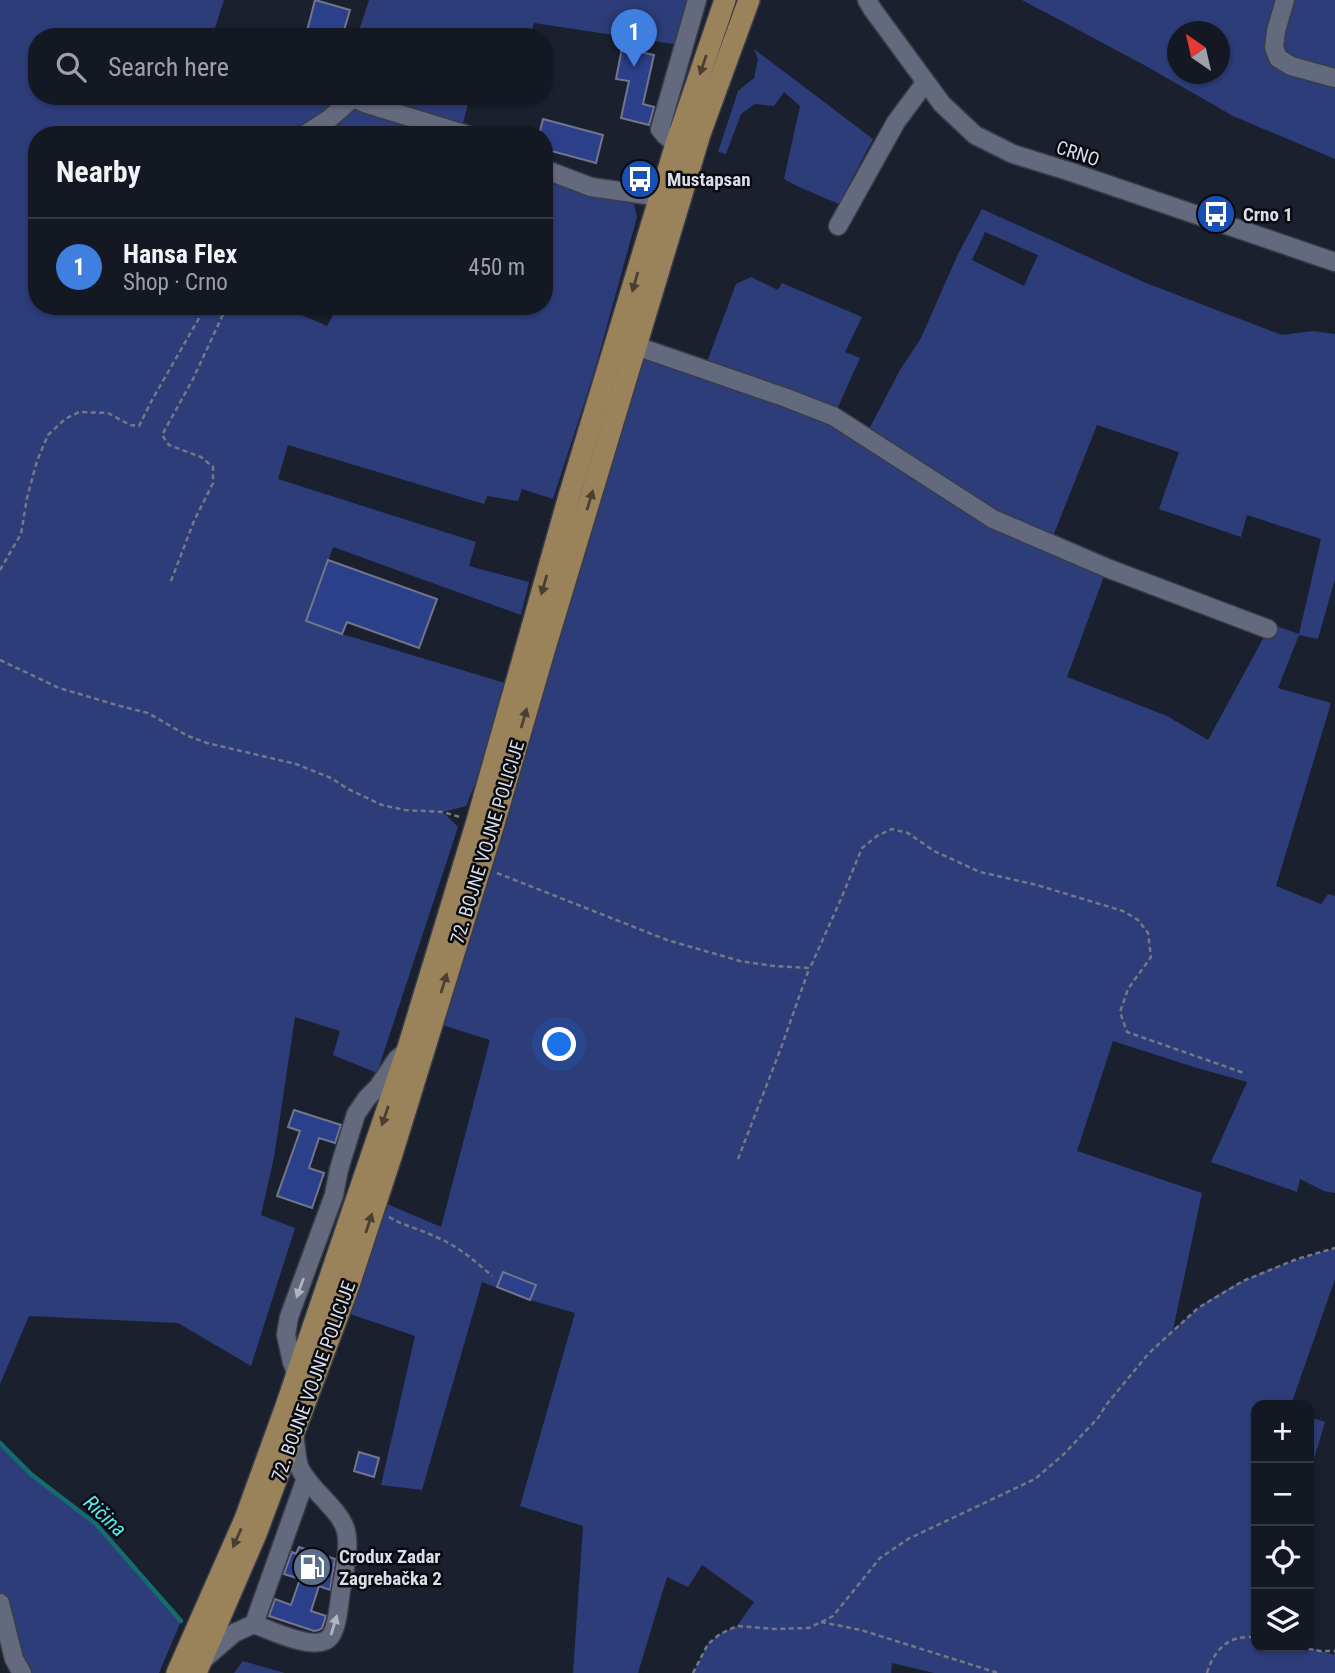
<!DOCTYPE html>
<meta charset="utf-8">
<style>
:root{--surface:#141823;--page:#212530;--text:#f1f3f6;--muted:#9da0a6;--line:#333741;--accent:#8c9099}
body{margin:0;font-family:"Roboto Condensed",sans-serif;background:var(--page);color:var(--text)}
.controls{position:absolute;right:21px;bottom:21px;display:grid;overflow:hidden;border-radius:14px;box-shadow:0 2px 5px #0004}
.controls button{width:63px;height:63px;display:grid;place-items:center;padding:0;border:0;border-bottom:2px solid var(--line);background:var(--surface);color:var(--text);font:35px sans-serif}
.compass{position:absolute;left:1167px;top:21px;width:63px;height:63px;border-radius:50%;background:var(--surface);box-shadow:0 2px 5px #0004;rotate:326deg}
.you{position:absolute;left:560px;top:1045px;width:24px;height:24px;margin:-18px;border:5px solid #fff;border-radius:50%;background:#1a73e8;box-shadow:0 0 0 10px #1a73e833}
.badge{display:grid;place-items:center;width:46px;height:46px;border-radius:50%;background:var(--accent);color:#fff;font-size:23px;font-weight:700}
.pin{position:absolute;translate:-50% -58px;filter:drop-shadow(0 2px 4px #0008)}
.pin::after{content:'';position:absolute;top:37px;width:24px;height:21px;background:inherit;clip-path:polygon(0 0,100% 0,50% 100%)}
.list{margin:0;padding:0;list-style:none}
h2{display:flex;justify-content:space-between;align-items:center;height:91px;margin:0;padding:0 28px;font-size:30px}
h2 small{font-size:23px;font-weight:400;color:var(--muted)}
.list li{display:grid;grid-template-columns:46px 1fr auto;gap:21px;align-items:center;box-sizing:border-box;height:98px;padding:0 28px;border-top:2px solid var(--line)}
.list b{display:block;font-size:26px;white-space:nowrap}
.list p{margin:0;font-size:23px;white-space:nowrap;color:var(--muted)}
.list em{font-size:23px;font-style:normal;color:var(--muted)}
.icon{flex:none;width:38px;height:38px;fill:none;stroke:currentColor;stroke-width:2;stroke-linecap:round;stroke-linejoin:round}
.map{position:relative;flex:none;width:1335px;height:1673px;overflow:hidden}
.search{position:absolute;background:var(--surface);box-shadow:0 2px 5px #0004;left:28px;top:28px;width:525px;height:77px;display:flex;align-items:center;gap:18px;box-sizing:border-box;padding:0 24px;border-radius:28px;color:var(--muted);font-size:26px}
.panel{position:absolute;background:var(--surface);box-shadow:0 2px 5px #0004;left:28px;top:126px;width:525px;height:189px;border-radius:28px}
.map>svg:first-child{display:block}
.green{fill:#2d3d79;fill-rule:evenodd}
.lines{fill:none;stroke-linecap:round;stroke-linejoin:round}
.stream{stroke:#156c6f;stroke-width:4.5}
.building{fill:#2c3f8a;stroke:#71778a;stroke-width:2}
.minor-casing{stroke:#393c49;stroke-width:21}
.major-casing{stroke:#393c49;stroke-width:24}
.path{stroke:#747885;stroke-width:2.5;stroke-dasharray:5 3.5;stroke-linecap:butt}
.minor{stroke:#646a7d;stroke-width:18}
.major{stroke:#9a835a;stroke-width:21}
.oneway{fill:#4a4031}
.oneway2{fill:#b1b5c3}
.labels{text-anchor:middle;stroke-width:5;stroke-linejoin:round;paint-order:stroke}
.street-label{font-size:19px;fill:#dadee9;stroke:#080a10}
.poi-label{font-size:19px;font-weight:bold;fill:#dadee9;stroke:#080a10;text-anchor:start}
.water-label{font-size:21px;font-style:italic;fill:#55eef3;stroke:#080a10}
</style>
<div class="map">
<svg width="1335" height="1673" viewBox="0 0 1335 1673">
<rect width="100%" height="100%" fill="#1b202f"/>
<g class="green">
<path d="M 0,0 L 224,0 L 212,37 L 37,37 L 37,96 L 470,96 L 461,131 L 468,135 L 37,135 L 37,306 L 281,306 L 327,326 L 337,308 L 335,306 L 544,306 L 544,169 L 631,192 L 637,217 L 593,376 L 553,499 L 522,489 L 518,501 L 487,496 L 484,504 L 288,445 L 278,479 L 476,542 L 469,566 L 529,582 L 521,615 L 333,547 L 306,621 L 342,634 L 515,686 L 466,806 L 443,812 L 458,827 L 377,1073 L 333,1055 L 340,1031 L 295,1017 L 274,1157 L 261,1215 L 295,1228 L 251,1366 L 178,1323 L 29,1316 L 0,1384 Z"/>
<path d="M 369,0 L 687,0 L 680,45 L 534,23 L 530,37 L 357,37 Z"/>
<path d="M 1022,0 L 1335,0 L 1335,159 L 1233,116 L 1146,66 ZM 1178,32 L 1220,32 L 1220,74 L 1178,74 Z"/>
<path d="M 754,49 L 873,139 L 839,204 L 799,187 L 784,179 L 800,106 L 784,92 L 774,106 L 755,104 L 741,114 L 726,154 L 718,152 L 738,91 L 754,78 L 758,59 Z"/>
<path d="M 982,209 L 1146,283 L 1282,335 L 1313,331 L 1335,334 L 1335,579 L 1318,639 L 1299,635 L 1278,688 L 1331,703 L 1276,886 L 1321,904 L 1328,894 L 1335,896 L 1335,1193 L 1324,1191 L 1300,1179 L 1297,1192 L 1211,1162 L 1247,1082 L 1197,1068 L 1113,1041 L 1077,1151 L 1202,1193 L 1173,1330 C 1181,1323 1189,1315 1197,1309 C 1235,1279 1289,1261 1335,1248 L 1335,1279 L 1291,1405 L 1256,1405 L 1256,1647 L 1307,1647 L 1335,1655 L 1335,1673 L 934,1673 L 892,1663 L 891,1673 L 693,1673 L 708,1644 L 720,1634 L 737,1626 L 754,1602 L 702,1565 L 688,1587 L 667,1577 L 638,1673 L 573,1673 L 583,1526 L 520,1506 L 575,1313 L 530,1300 L 482,1282 L 422,1490 L 381,1485 L 415,1336 L 350,1314 L 385,1203 L 441,1227 L 490,1040 L 442,1025 L 491,870 L 644,348 L 704,370 L 736,284 L 751,277 L 778,290 L 782,283 L 862,317 L 845,352 L 860,358 L 834,416 L 866,435 L 900,370 L 921,338 L 958,254 ZM 985,232 L 1038,255 L 1024,286 L 972,260 ZM 1097,425 L 1179,452 L 1159,509 L 1241,537 L 1247,515 L 1321,539 L 1299,634 L 1271,624 L 1208,740 L 1167,716 L 1067,677 L 1107,568 L 1050,544 Z"/>
<path d="M 1309,1417 L 1325,1422 L 1309,1476 Z"/>
<path d="M 0,1443 L 32,1475 L 96,1524 L 181,1621 L 159,1673 L 22,1673 L 0,1627 Z"/>
<path d="M 243,1661 L 285,1673 L 234,1673 Z"/>
</g>
<g class="lines">
<path class="stream" d="M 0,1443 L 32,1475 L 96,1524 L 181,1621"/>
</g>
<g class="building">
<path d="M 315,0 L 350,10 L 342,37 L 328,37 L 307,31 Z"/>
<path d="M 622,48 L 654,55 L 643,104 L 654,107 L 649,125 L 621,118 L 629,81 L 616,79 Z"/>
<path d="M 543,119 L 603,135 L 596,163 L 544,149 L 544,135 L 539,135 Z"/>
<path d="M 328,560 L 437,599 L 419,648 L 347,622 L 342,634 L 306,621 Z"/>
<path d="M 294,1110 L 341,1125 L 335,1143 L 319,1138 L 309,1168 L 324,1173 L 312,1208 L 277,1196 L 300,1131 L 288,1127 Z"/>
<path d="M 503,1272 L 536,1285 L 530,1300 L 497,1287 Z"/>
<path d="M 359,1452 L 379,1458 L 374,1477 L 354,1471 Z"/>
<path d="M 299,1547 L 335,1559 L 330,1590 L 319,1586 L 311,1611 L 326,1616 L 322,1628 L 319,1630 L 314,1631 L 269,1616 L 275,1599 L 291,1605 L 300,1579 L 284,1574 L 292,1552 L 296,1554 Z"/>
</g>
<g class="lines">
<defs>
<g id="minor">
<path d="M 867,0 L 873,10 L 942,104 L 975,135 L 1013,154 L 1071,172 L 1335,262"/>
<path d="M 1285,0 L 1276,31 L 1274,47 L 1278,58 L 1291,66 L 1335,78"/>
<path d="M 349,96 L 367,104 L 468,135"/>
<path d="M 304,135 L 329,119 L 353,98"/>
<path d="M 676,144 L 665,135 L 660,129 L 697,0"/>
<path d="M 544,169 L 591,187 L 660,197"/>
<path d="M 838,226 L 896,122 L 925,83"/>
<path d="M 636,346 L 784,397 L 833,416 L 993,519 L 1107,568 L 1268,629"/>
<path d="M 297,1375 L 292,1362 L 286,1335 L 289,1317 L 334,1195 L 339,1169 L 356,1114 L 367,1098 L 378,1087 L 397,1059 L 404,1053"/>
<path d="M 0,1603 L 14,1659 L 22,1673"/>
<path d="M 254,1624 C 270,1630 317,1653 330,1637 C 338,1627 339,1602 341,1590 C 344,1573 350,1548 346,1531 C 340,1508 307,1488 299,1466 C 296,1457 296,1445 294,1434"/>
<path d="M 203,1660 L 234,1633 L 254,1624 L 306,1478"/>
</g>
<g id="major">
<path d="M 177,1673 L 245,1519 L 286,1406 L 407,1051 L 477,821 L 569,496 L 676,144 L 725,0"/>
<path d="M 196,1673 L 256,1534 L 348,1288 L 392,1154 L 493,827 L 545,648 L 700,134 L 749,0"/>
</g>
</defs>
<use href="#minor" class="minor-casing"/>
<use href="#major" class="major-casing"/>
<g class="path">
<path d="M 0,570 L 21,534 L 27,498 L 37,461 L 48,435 L 65,419 L 79,412 L 108,413 L 130,425 L 139,426 L 152,400 L 206,306"/>
<path d="M 171,581 L 194,521 L 213,483 L 213,467 L 201,457 L 169,445 L 162,435 L 193,379 L 227,306"/>
<path d="M 0,660 L 59,688 L 120,706 L 148,713 L 188,736 L 207,743 L 296,764 L 331,778 L 348,789 L 382,805 L 405,810 L 443,812 L 460,817"/>
<path d="M 497,873 L 667,940 L 740,961 L 774,966 L 810,968 L 841,899 L 862,848 L 877,836 L 892,829 L 908,833 L 934,851 L 980,872 L 1037,885 L 1123,911 L 1138,920 L 1148,933 L 1151,957 L 1128,989 L 1120,1012 L 1127,1032 L 1244,1073"/>
<path d="M 738,1159 L 781,1048 L 809,969"/>
<path d="M 389,1217 C 404,1226 420,1229 436,1237 C 458,1246 475,1261 492,1276"/>
<path d="M 821,1622 L 861,1630 L 998,1673"/>
<path d="M 1300,1647 L 1320,1651 L 1335,1651"/>
<path d="M 693,1673 L 708,1644 L 720,1634 L 737,1626 L 776,1629 L 809,1628 L 833,1616 L 880,1558 L 908,1539 L 1035,1479 L 1064,1454 L 1098,1418 L 1106,1405 L 1149,1353 L 1198,1308 L 1243,1281 L 1297,1259 L 1335,1248"/>
<path d="M 1207,1673 C 1214,1649 1231,1633 1256,1638"/>
</g>
<use href="#minor" class="minor"/>
<use href="#major" class="major"/>
</g>
<defs><path id="oneway-solid" d="M-6-.8H1V-3.2L6.5 0L1 3.2V.8H-6Z" transform="scale(1.75)"/></defs>
<g class="oneway">
<use href="#oneway-solid" transform="translate(703 65) rotate(109)"/>
<use href="#oneway-solid" transform="translate(635 282) rotate(106)"/>
<use href="#oneway-solid" transform="translate(590 500) rotate(-73)"/>
<use href="#oneway-solid" transform="translate(544 585) rotate(106)"/>
<use href="#oneway-solid" transform="translate(524 718) rotate(-74)"/>
<use href="#oneway-solid" transform="translate(444 983) rotate(-73)"/>
<use href="#oneway-solid" transform="translate(385 1116) rotate(109)"/>
<use href="#oneway-solid" transform="translate(369 1223) rotate(-72)"/>
<use href="#oneway-solid" transform="translate(237 1538) rotate(114)"/>
</g>
<g class="oneway2">
<use href="#oneway-solid" transform="translate(300 1288) rotate(110)"/>
<use href="#oneway-solid" transform="translate(334 1625) rotate(-73)"/>
</g>
<defs>
<symbol id="bus-disc" viewBox="-11 -11 22 22"><circle r="9.5" fill="#1a4fb4" stroke="#080a10"/><path d="M-5-6H5V4H4V6H2V4H-2V6H-4V4H-5ZM-3.5-4V0h7V-4ZM-3.5 1.2v1.5H-2V1.2ZM2 1.2v1.5H3.5V1.2Z" fill="#fff"/></symbol>
<symbol id="fuel-disc" viewBox="-11 -11 22 22"><circle r="9.5" fill="#5c6f8a" stroke="#080a10"/><path d="M-5.5-6h7V0h2V4h1.3V-2.5L3-4.5l.8-.8L6-3V5H2.5V1h-1V6h-7ZM-4.2-4.7v3.2H.2V-4.7Z" fill="#fff"/></symbol>
</defs>
<g fill-rule="evenodd">
<use href="#bus-disc" x="618" y="157" width="44" height="44"/>
<use href="#bus-disc" x="1194" y="192" width="44" height="44"/>
<use href="#fuel-disc" x="290" y="1545" width="44" height="44"/>
</g>
<g class="labels">
<g class="street-label">
<text transform="translate(1078 153) rotate(18)" y="7">CRNO</text>
<text transform="translate(487 842) rotate(-73)" y="7">72. BOJNE VOJNE POLICIJE</text>
<text transform="translate(313 1381) rotate(-70)" y="7">72. BOJNE VOJNE POLICIJE</text>
</g>
<g class="poi-label">
<text x="667" y="186">Mustapsan</text>
<text x="1243" y="221">Crno 1</text>
<text x="339" y="1563">Crodux Zadar<tspan x="339" dy="22">Zagrebačka 2</tspan></text>
</g>
<g class="water-label">
<text transform="translate(105 1516) rotate(43)" y="7">Ričina</text>
</g>
</g>
</svg>
<div class="controls">
<button>+</button>
<button>−</button>
<button><svg class="icon" aria-label="locate" viewBox="0 0 24 24"><circle cx="12" cy="12" r="6"/><path d="M12 2v4M12 18v4M2 12h4M18 12h4"/></svg></button>
<button><svg class="icon" aria-label="layers" viewBox="0 0 24 24"><path d="M12 4l9 5-9 5-9-5zM3 14l9 5 9-5"/></svg></button>
</div>
<svg class="compass" viewBox="-18 -18 36 36"><path d="M0-13l5 13h-10z" fill="#e53935"/><path d="M0 13l5-13h-10z" fill="#9da0a6"/></svg>
<div class="you"></div>
<div class="pin badge" style="left:634px;top:67px;background:#3f7fe0">1</div>
<div class="search"><svg class="icon" aria-label="search" viewBox="0 0 24 24"><circle cx="10" cy="10" r="6"/><path d="M15 15l6 6"/></svg>Search here</div>
<section class="panel">
<h2>Nearby<small></small></h2>
<ul class="list">
<li><span class="badge" style="background:#3f7fe0">1</span><div><b>Hansa Flex</b><p>Shop · Crno</p></div><em>450 m</em></li>
</ul>
</section>
</div>
